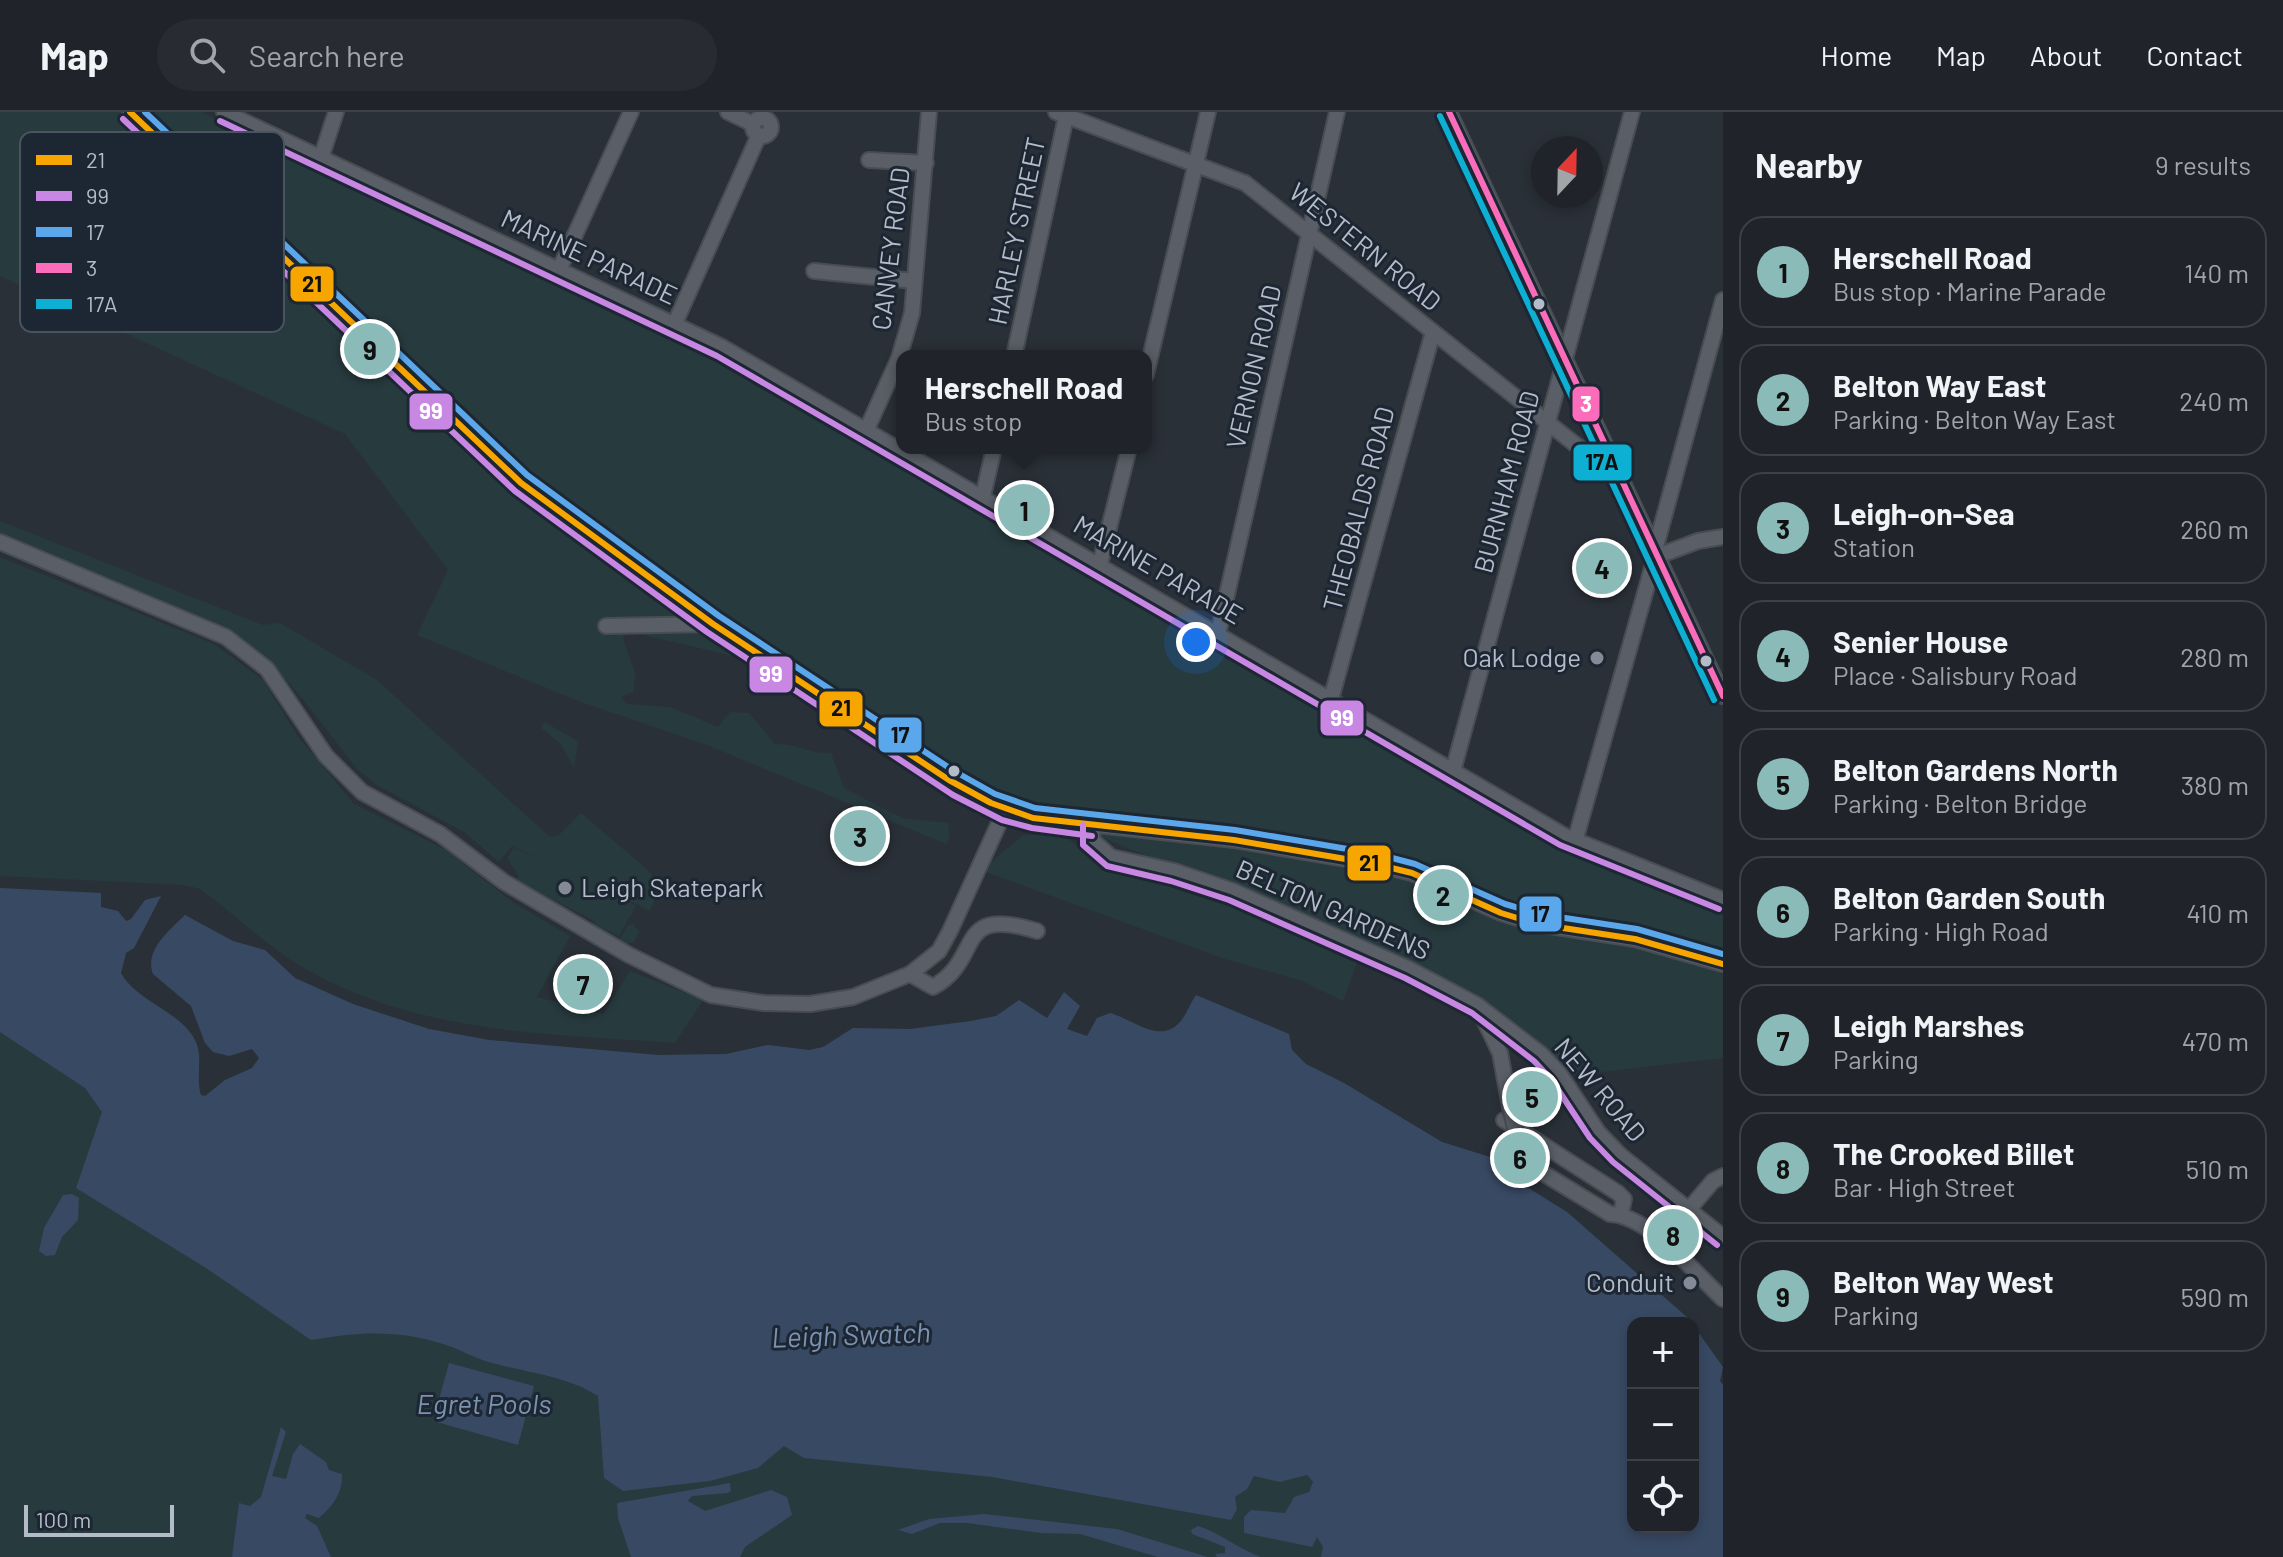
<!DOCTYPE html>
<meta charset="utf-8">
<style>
:root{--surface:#20242a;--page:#282c32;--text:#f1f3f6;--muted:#a2a4a8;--line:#3d4147;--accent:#8bbbb9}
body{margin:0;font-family:Barlow,sans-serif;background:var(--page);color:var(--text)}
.controls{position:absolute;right:24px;bottom:24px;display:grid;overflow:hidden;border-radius:16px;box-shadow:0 4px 12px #0003}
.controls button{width:72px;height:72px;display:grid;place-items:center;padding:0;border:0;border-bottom:2px solid var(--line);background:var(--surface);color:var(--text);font:40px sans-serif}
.compass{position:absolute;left:1531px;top:24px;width:72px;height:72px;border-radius:50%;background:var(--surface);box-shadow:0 4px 12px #0003;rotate:22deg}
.scale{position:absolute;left:24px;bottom:20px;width:150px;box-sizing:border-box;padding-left:8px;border:4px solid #b4bcc9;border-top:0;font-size:22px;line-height:28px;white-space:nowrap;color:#b4bcc9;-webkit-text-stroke:6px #1d2633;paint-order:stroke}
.you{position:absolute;left:1196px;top:530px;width:28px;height:28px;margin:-20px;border:6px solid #fff;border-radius:50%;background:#1a73e8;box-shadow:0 0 0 12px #1a73e833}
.badge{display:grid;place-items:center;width:52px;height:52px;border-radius:50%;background:var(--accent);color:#111;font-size:26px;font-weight:700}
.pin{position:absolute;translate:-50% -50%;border:4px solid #fff;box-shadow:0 2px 8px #0006}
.popup{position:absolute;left:896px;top:238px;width:256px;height:104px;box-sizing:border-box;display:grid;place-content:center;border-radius:16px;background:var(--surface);filter:drop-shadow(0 2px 6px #0005);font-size:26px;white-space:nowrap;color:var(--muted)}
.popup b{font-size:30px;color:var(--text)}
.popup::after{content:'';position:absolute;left:50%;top:100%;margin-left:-16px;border:16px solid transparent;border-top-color:var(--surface)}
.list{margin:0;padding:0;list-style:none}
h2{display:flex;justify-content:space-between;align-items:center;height:104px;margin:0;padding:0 32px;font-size:34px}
h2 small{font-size:26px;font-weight:400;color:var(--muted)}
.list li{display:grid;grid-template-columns:52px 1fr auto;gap:24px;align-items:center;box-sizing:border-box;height:112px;margin:0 16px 16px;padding:0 16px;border:2px solid var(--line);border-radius:24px}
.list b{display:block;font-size:30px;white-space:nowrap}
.list p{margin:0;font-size:26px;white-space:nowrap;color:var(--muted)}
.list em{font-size:26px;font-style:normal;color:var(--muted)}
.icon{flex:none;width:44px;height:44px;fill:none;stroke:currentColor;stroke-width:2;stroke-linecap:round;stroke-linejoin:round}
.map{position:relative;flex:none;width:1723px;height:1445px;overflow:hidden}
header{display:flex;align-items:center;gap:48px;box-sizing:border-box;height:112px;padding:0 40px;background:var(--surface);border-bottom:2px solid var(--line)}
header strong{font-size:38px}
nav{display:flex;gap:44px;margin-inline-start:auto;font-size:28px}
.search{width:560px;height:72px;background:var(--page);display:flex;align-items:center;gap:20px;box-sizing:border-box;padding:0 28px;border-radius:44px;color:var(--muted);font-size:30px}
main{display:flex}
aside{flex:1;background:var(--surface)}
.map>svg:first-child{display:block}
.green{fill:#273a3e}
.water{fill:#384963}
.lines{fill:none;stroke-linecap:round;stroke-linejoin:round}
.minor-casing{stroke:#484c53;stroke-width:18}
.minor{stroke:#5a5e66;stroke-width:14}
.minor-bridge-casing{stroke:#484c53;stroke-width:18;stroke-linecap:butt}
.minor-bridge{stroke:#5a5e66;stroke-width:14}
.bus-1-casing{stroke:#1d2633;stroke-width:12}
.bus-2-casing{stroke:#1d2633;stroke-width:12}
.bus-3-casing{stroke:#1d2633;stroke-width:12}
.bus-4-casing{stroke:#1d2633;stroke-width:12}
.bus-5-casing{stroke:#1d2633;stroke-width:12}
.bus-1{stroke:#f7a600;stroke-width:6}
.bus-2{stroke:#c787e3;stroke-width:6}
.bus-3{stroke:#5aa8eb;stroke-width:6}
.bus-4{stroke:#fb6dba;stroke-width:6}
.bus-5{stroke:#0dafd3;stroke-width:6}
.bus-dot{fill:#b4bcc9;stroke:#1d2633;stroke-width:3}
.poi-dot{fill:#848b96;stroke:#1d2633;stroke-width:3}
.labels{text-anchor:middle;stroke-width:6;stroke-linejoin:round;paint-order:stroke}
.street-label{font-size:26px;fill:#b4bcc9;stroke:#1d2633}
.poi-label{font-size:26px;fill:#b4bcc9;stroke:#1d2633;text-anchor:end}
.water-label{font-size:28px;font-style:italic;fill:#7c92b1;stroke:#1d2633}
.key{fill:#1d2633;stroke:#4a5360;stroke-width:2}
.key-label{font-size:22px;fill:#b4bcc9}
.line-badge{stroke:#1d2633;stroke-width:3}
.badge-label{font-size:22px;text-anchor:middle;font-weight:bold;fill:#fff}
.pale-badge-label{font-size:22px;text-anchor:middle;font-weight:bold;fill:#111}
</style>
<header>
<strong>Map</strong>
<div class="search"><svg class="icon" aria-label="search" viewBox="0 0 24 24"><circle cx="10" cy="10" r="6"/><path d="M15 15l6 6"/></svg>Search here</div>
<nav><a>Home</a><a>Map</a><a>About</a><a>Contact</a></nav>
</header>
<main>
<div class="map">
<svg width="1723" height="1445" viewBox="0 0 1723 1445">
<rect width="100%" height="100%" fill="#2a3038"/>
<g class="green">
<path d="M 0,0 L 201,0 L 613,193 L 743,256 L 1578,739 L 1723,797 L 1723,946 L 1575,963 L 1484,888 L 1393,843 L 996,683 L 948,660 L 792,558 L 627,519 L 623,527 L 635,560 L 634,580 L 621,584 L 626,592 L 670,595 L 718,615 L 730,600 L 749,601 L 775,632 C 796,631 810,642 831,641 L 844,676 L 902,706 L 948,711 L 950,724 L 946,732 L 707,633 L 581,590 L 417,523 L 448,458 L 345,322 L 0,164 Z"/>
<path d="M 0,409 L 263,513 L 280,511 L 377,568 L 550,725 L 559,723 L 581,701 L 650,760 L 660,776 L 650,799 L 618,783 L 618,787 L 619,784 L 636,794 L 619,824 L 601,815 L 620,827 L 628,813 L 633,812 L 639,820 L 634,830 L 626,832 L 595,813 L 593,808 L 513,767 L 519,765 L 507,746 L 514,736 L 538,746 L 512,734 L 499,750 L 464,720 L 377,673 L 356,656 L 303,587 L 263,543 L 239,524 L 0,423 Z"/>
<path d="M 0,445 L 214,532 L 263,568 L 297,623 L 354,692 L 446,738 L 514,791 L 570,824 L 537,885 L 603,902 L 630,859 L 703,888 L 675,931 C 552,922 424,922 313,861 C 273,840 237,804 200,777 L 184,773 L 0,764 Z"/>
<path d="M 544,610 L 578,629 L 574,656 L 561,632 L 541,616 Z"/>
<path d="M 1063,722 L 1094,749 L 1123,762 L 1197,780 L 1358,848 L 1343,889 L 1302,869 L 1225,847 L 986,760 L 990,751 L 1023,723 Z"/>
<path d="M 0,776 L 101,781 L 101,795 L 118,799 L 126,809 L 131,807 L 145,788 L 161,784 L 134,836 L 126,841 L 121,861 C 137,889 180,899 195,928 C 203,944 195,965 201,983 L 205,984 L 225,968 L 252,956 L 259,946 L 252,937 L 229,944 L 213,940 L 205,931 L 191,894 L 153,862 C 144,838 170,818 185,803 L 233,829 L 265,838 L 295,866 L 353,892 L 429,917 L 489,928 L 658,943 L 726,942 L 768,933 L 810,938 L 823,935 L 853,916 L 910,917 L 971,909 L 996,904 L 1019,888 L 1047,906 L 1064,880 L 1080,894 L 1067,917 L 1087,924 L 1097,906 L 1110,901 C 1132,907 1160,933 1180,910 C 1187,902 1190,891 1196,883 L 1289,922 L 1292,938 L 1306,952 L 1344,971 L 1442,1030 L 1490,1045 L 1496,1056 L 1567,1100 L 1688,1206 L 1691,1211 L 1633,1211 L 1633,1415 L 1693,1415 L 1693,1213 L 1723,1255 L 1720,1269 L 1723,1273 L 1723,1445 L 0,1445 Z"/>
</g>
<g class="water">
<path d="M 0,776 L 101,781 L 101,795 L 118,799 L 126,809 L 131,807 L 145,788 L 161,784 L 134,836 L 126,841 L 121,861 C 137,890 180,899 195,928 C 204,945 195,965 201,983 L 205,984 L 225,968 L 252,956 L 259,946 L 252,937 L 229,944 L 213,940 L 205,931 L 191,894 L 153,862 C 144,838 170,818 185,803 L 233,829 L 265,838 L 295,866 L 353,892 L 429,917 L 489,928 L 658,943 L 726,942 L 768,933 L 809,938 L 823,935 L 853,916 L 910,917 L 971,909 L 996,904 L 1019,888 L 1047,906 L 1064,880 L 1080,894 L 1067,917 L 1087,924 L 1097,906 L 1110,901 C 1132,907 1160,933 1180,910 C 1187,902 1190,891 1196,883 L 1289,922 L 1292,938 L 1306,952 L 1344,971 L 1442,1030 L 1490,1045 L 1496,1056 L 1567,1100 L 1688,1206 L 1691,1211 L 1633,1211 L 1633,1415 L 1693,1415 L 1693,1213 L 1723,1255 L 1720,1269 L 1723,1273 L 1723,1445 L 1321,1445 L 1323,1435 L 1317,1425 L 1312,1435 L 1244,1421 L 1244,1405 L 1251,1398 L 1285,1401 L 1294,1385 L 1309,1380 L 1313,1370 L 1307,1363 L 1280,1370 L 1254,1364 L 1247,1377 L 1235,1385 L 1237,1397 L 1231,1408 L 992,1365 L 804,1346 L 784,1334 L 758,1356 L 710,1369 L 623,1379 L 604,1366 L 598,1284 C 567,1264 528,1261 492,1251 C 476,1247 461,1238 446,1233 C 400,1217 358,1220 311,1228 L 206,1156 L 76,1076 L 102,1000 L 85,976 L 0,920 Z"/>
<path d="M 72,1082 L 79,1086 L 78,1108 L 62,1125 L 55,1143 L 46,1144 L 39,1139 L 44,1116 L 63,1083 Z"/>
<path d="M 449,1251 L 534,1274 L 518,1333 L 433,1309 Z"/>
<path d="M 281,1315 L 286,1320 L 272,1364 L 286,1367 L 293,1342 L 300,1332 L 326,1350 L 329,1358 L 342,1362 C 343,1381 333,1394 319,1406 L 307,1402 L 305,1406 L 317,1414 L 331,1445 L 232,1445 L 239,1391 L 250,1394 L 261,1385 Z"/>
<path d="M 730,1371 L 731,1379 L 728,1381 L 692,1384 L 688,1389 L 705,1399 L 771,1378 L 787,1385 L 792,1403 L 745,1435 L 740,1445 L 631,1445 L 618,1406 L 617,1391 Z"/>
<path d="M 984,1402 L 1117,1417 L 1208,1445 L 1158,1445 L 1080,1422 L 1041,1421 L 967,1411 L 940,1411 L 912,1422 L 898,1418 L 929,1407 Z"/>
<path d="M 1198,1414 C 1221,1421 1238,1437 1261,1445 L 1217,1445 L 1215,1442 L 1225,1441 L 1225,1435 L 1192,1422 L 1191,1418 Z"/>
</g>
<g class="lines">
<defs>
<g id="minor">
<path d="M 130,0 L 521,371 L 713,512 L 949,668 L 991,691 L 1033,706 L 1234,728 L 1375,752 L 1412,761 L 1501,801 L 1537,812 L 1635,827 L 1723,852"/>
<path d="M 224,0 L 722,235 L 1565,724 L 1723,788"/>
<path d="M 728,0 L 753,12"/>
<path d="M 1056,0 L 1245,71 L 1595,348 L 1606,355 L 1616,355"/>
<path d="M 1449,0 L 1723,584"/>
<circle cx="762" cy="15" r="9"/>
<path d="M 321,46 L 336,0"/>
<path d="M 869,48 L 926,51"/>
<path d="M 559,158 L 631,0"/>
<path d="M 814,159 L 914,169"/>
<path d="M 675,211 L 759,23"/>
<path d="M 1014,244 L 1067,0"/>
<path d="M 1146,263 L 1208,0"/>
<path d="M 866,319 L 899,246 L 912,201 L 929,0"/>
<path d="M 983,384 L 994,336"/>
<path d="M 0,430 L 226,525 L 267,557 L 326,644 L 362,680 L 440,722 L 504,770 L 629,843 L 711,883 L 764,891 L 810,892 L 853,885 L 910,862 L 939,839 L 950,819 L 1005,698"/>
<path d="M 1655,438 L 1723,188"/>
<path d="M 1100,452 L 1129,336"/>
<path d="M 606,514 L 713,512"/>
<path d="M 1218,522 L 1337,0"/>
<path d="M 1331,587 L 1433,220"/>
<path d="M 1453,659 L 1632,0"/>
<path d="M 1093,714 L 1092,728 L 1111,745 L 1174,759 L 1233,779 L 1409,857 L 1477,893 L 1541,942 L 1559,961 L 1598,1020 L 1620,1043 L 1723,1125"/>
<path d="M 1575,729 L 1654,449 L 1658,444 L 1698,429 L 1723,425"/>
<path d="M 910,862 L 933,875 C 985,846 952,793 1037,819"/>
<path d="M 1479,897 L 1500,941 L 1510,995"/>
<path d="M 1504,1008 L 1618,1081 L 1624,1087 L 1621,1102"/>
<path d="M 1518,1028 L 1538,1058 L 1610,1102 C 1648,1103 1696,1162 1723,1187"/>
<path d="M 1690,1096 L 1713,1069 L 1723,1064"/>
</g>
</defs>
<use href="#minor" class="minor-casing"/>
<use href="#minor" class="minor"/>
<defs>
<path id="minor-bridge" d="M 1510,995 L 1518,1028"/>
</defs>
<use href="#minor-bridge" class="minor-bridge-casing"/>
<use href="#minor-bridge" class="minor-bridge"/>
<defs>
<path id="bus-1" d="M 130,0 L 521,371 L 713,512 L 949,668 L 991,691 L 1033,706 L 1234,728 L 1375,752 L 1412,761 L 1501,801 L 1537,812 L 1635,827 L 1723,852"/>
<g id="bus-2">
<path d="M 123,7 L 515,379 L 707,520 L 953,683 L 1002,708 L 1032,716 L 1092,724"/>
<path d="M 220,9 L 717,244 L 1560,733 L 1719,797"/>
<path d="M 1083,713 L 1083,733 L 1107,754 L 1171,769 L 1229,788 L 1405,866 L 1472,901 L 1534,949 L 1551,967 L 1590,1026 L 1613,1050 L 1717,1133"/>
</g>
<path id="bus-3" d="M 145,0 L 527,363 L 719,504 L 954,659 L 995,682 L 1035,696 L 1235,718 L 1377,742 L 1415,752 L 1505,792 L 1539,802 L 1637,817 L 1723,842"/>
<path id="bus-4" d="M 1449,0 L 1723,584"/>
<path id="bus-5" d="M 1440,4 L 1714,588"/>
</defs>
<use href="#bus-1" class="bus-1-casing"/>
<use href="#bus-2" class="bus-2-casing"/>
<use href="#bus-3" class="bus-3-casing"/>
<use href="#bus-4" class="bus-4-casing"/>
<use href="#bus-5" class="bus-5-casing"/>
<use href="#bus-1" class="bus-1"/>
<use href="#bus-2" class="bus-2"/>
<use href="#bus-3" class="bus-3"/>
<use href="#bus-4" class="bus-4"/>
<use href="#bus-5" class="bus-5"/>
</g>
<g class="bus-dot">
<circle cx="1539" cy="192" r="7"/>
<circle cx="1706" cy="549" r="7"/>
<circle cx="954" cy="659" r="7"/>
</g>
<g class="poi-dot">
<circle cx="1597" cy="546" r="8"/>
<circle cx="565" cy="776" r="8"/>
<circle cx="1690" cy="1171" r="8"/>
</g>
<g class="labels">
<g class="street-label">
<text transform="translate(1017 119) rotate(-78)" y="9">HARLEY STREET</text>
<text transform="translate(1365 135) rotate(39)" y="9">WESTERN ROAD</text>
<text transform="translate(891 137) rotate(-83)" y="9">CANVEY ROAD</text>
<text transform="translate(589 145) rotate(25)" y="9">MARINE PARADE</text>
<text transform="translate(1254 255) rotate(-77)" y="9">VERNON ROAD</text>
<text transform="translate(1507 370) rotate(-75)" y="9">BURNHAM ROAD</text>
<text transform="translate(1359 397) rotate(-75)" y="9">THEOBALDS ROAD</text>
<text transform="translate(1158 458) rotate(30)" y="9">MARINE PARADE</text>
<text transform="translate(1333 798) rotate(24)" y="9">BELTON GARDENS</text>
<text transform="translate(1600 978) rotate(50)" y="9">NEW ROAD</text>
</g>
<g class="poi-label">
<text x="1581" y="555">Oak Lodge</text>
<text x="581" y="785" text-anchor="start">Leigh Skatepark</text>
<text x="1674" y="1180">Conduit</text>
</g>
<g class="water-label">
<text transform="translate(851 1223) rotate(-2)" y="10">Leigh Swatch</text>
<text x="484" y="1302">Egret Pools</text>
</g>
</g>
<rect x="20" y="20" width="264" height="200" rx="12" class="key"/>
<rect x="36" y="43" width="36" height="10" fill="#f7a600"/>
<rect x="36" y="79" width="36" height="10" fill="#c787e3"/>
<rect x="36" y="115" width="36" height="10" fill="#5aa8eb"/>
<rect x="36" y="151" width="36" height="10" fill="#fb6dba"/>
<rect x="36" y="187" width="36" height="10" fill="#0dafd3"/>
<g class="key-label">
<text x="86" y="56">21</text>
<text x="86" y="92">99</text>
<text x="86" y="128">17</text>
<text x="86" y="164">3</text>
<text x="86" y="200">17A</text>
</g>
<g class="line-badge">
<rect x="289" y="153" width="46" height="38" rx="8" fill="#f7a600"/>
<rect x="1571" y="273" width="30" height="38" rx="8" fill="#fb6dba"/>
<rect x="408" y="280" width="46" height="39" rx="8" fill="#c787e3"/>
<rect x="1572" y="331" width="61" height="39" rx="8" fill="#0dafd3"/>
<rect x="748" y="543" width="46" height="39" rx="8" fill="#c787e3"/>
<rect x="818" y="578" width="46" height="38" rx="8" fill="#f7a600"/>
<rect x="1319" y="587" width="46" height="38" rx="8" fill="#c787e3"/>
<rect x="877" y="604" width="46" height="38" rx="8" fill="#5aa8eb"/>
<rect x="1346" y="732" width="46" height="38" rx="8" fill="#f7a600"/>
<rect x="1518" y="783" width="45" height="38" rx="8" fill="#5aa8eb"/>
</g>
<g class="badge-label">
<text x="1586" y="300">3</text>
<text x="431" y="307">99</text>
<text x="771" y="570">99</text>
<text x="1342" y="614">99</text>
</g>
<g class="pale-badge-label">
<text x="312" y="180">21</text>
<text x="1602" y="358">17A</text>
<text x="841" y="604">21</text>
<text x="900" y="631">17</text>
<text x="1369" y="759">21</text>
<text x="1540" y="810">17</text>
</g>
</svg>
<div class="controls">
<button>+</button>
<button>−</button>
<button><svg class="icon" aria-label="locate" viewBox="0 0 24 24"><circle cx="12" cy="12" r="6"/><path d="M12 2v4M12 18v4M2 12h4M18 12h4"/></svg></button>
</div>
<svg class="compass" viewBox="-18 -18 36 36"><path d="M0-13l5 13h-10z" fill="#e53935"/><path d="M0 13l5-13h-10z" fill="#a2a4a8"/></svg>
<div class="scale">100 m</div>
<div class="you"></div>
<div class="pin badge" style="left:1024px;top:398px">1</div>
<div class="popup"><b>Herschell Road</b>Bus stop</div>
<div class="pin badge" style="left:1443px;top:783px">2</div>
<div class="pin badge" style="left:860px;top:724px">3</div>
<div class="pin badge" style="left:1602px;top:456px">4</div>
<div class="pin badge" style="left:1532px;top:985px">5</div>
<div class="pin badge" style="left:1520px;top:1046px">6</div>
<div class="pin badge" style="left:583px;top:872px">7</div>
<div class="pin badge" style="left:1673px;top:1123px">8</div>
<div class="pin badge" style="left:370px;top:237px">9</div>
</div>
<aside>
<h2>Nearby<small>9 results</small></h2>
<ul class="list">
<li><span class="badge">1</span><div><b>Herschell Road</b><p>Bus stop · Marine Parade</p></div><em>140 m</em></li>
<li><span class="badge">2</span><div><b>Belton Way East</b><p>Parking · Belton Way East</p></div><em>240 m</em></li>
<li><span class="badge">3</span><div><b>Leigh-on-Sea</b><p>Station</p></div><em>260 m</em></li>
<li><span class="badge">4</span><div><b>Senier House</b><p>Place · Salisbury Road</p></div><em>280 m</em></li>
<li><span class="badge">5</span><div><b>Belton Gardens North</b><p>Parking · Belton Bridge</p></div><em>380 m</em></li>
<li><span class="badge">6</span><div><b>Belton Garden South</b><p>Parking · High Road</p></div><em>410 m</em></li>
<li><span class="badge">7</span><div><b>Leigh Marshes</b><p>Parking</p></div><em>470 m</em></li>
<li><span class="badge">8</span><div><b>The Crooked Billet</b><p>Bar · High Street</p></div><em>510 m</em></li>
<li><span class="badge">9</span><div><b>Belton Way West</b><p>Parking</p></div><em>590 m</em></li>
</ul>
</aside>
</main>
